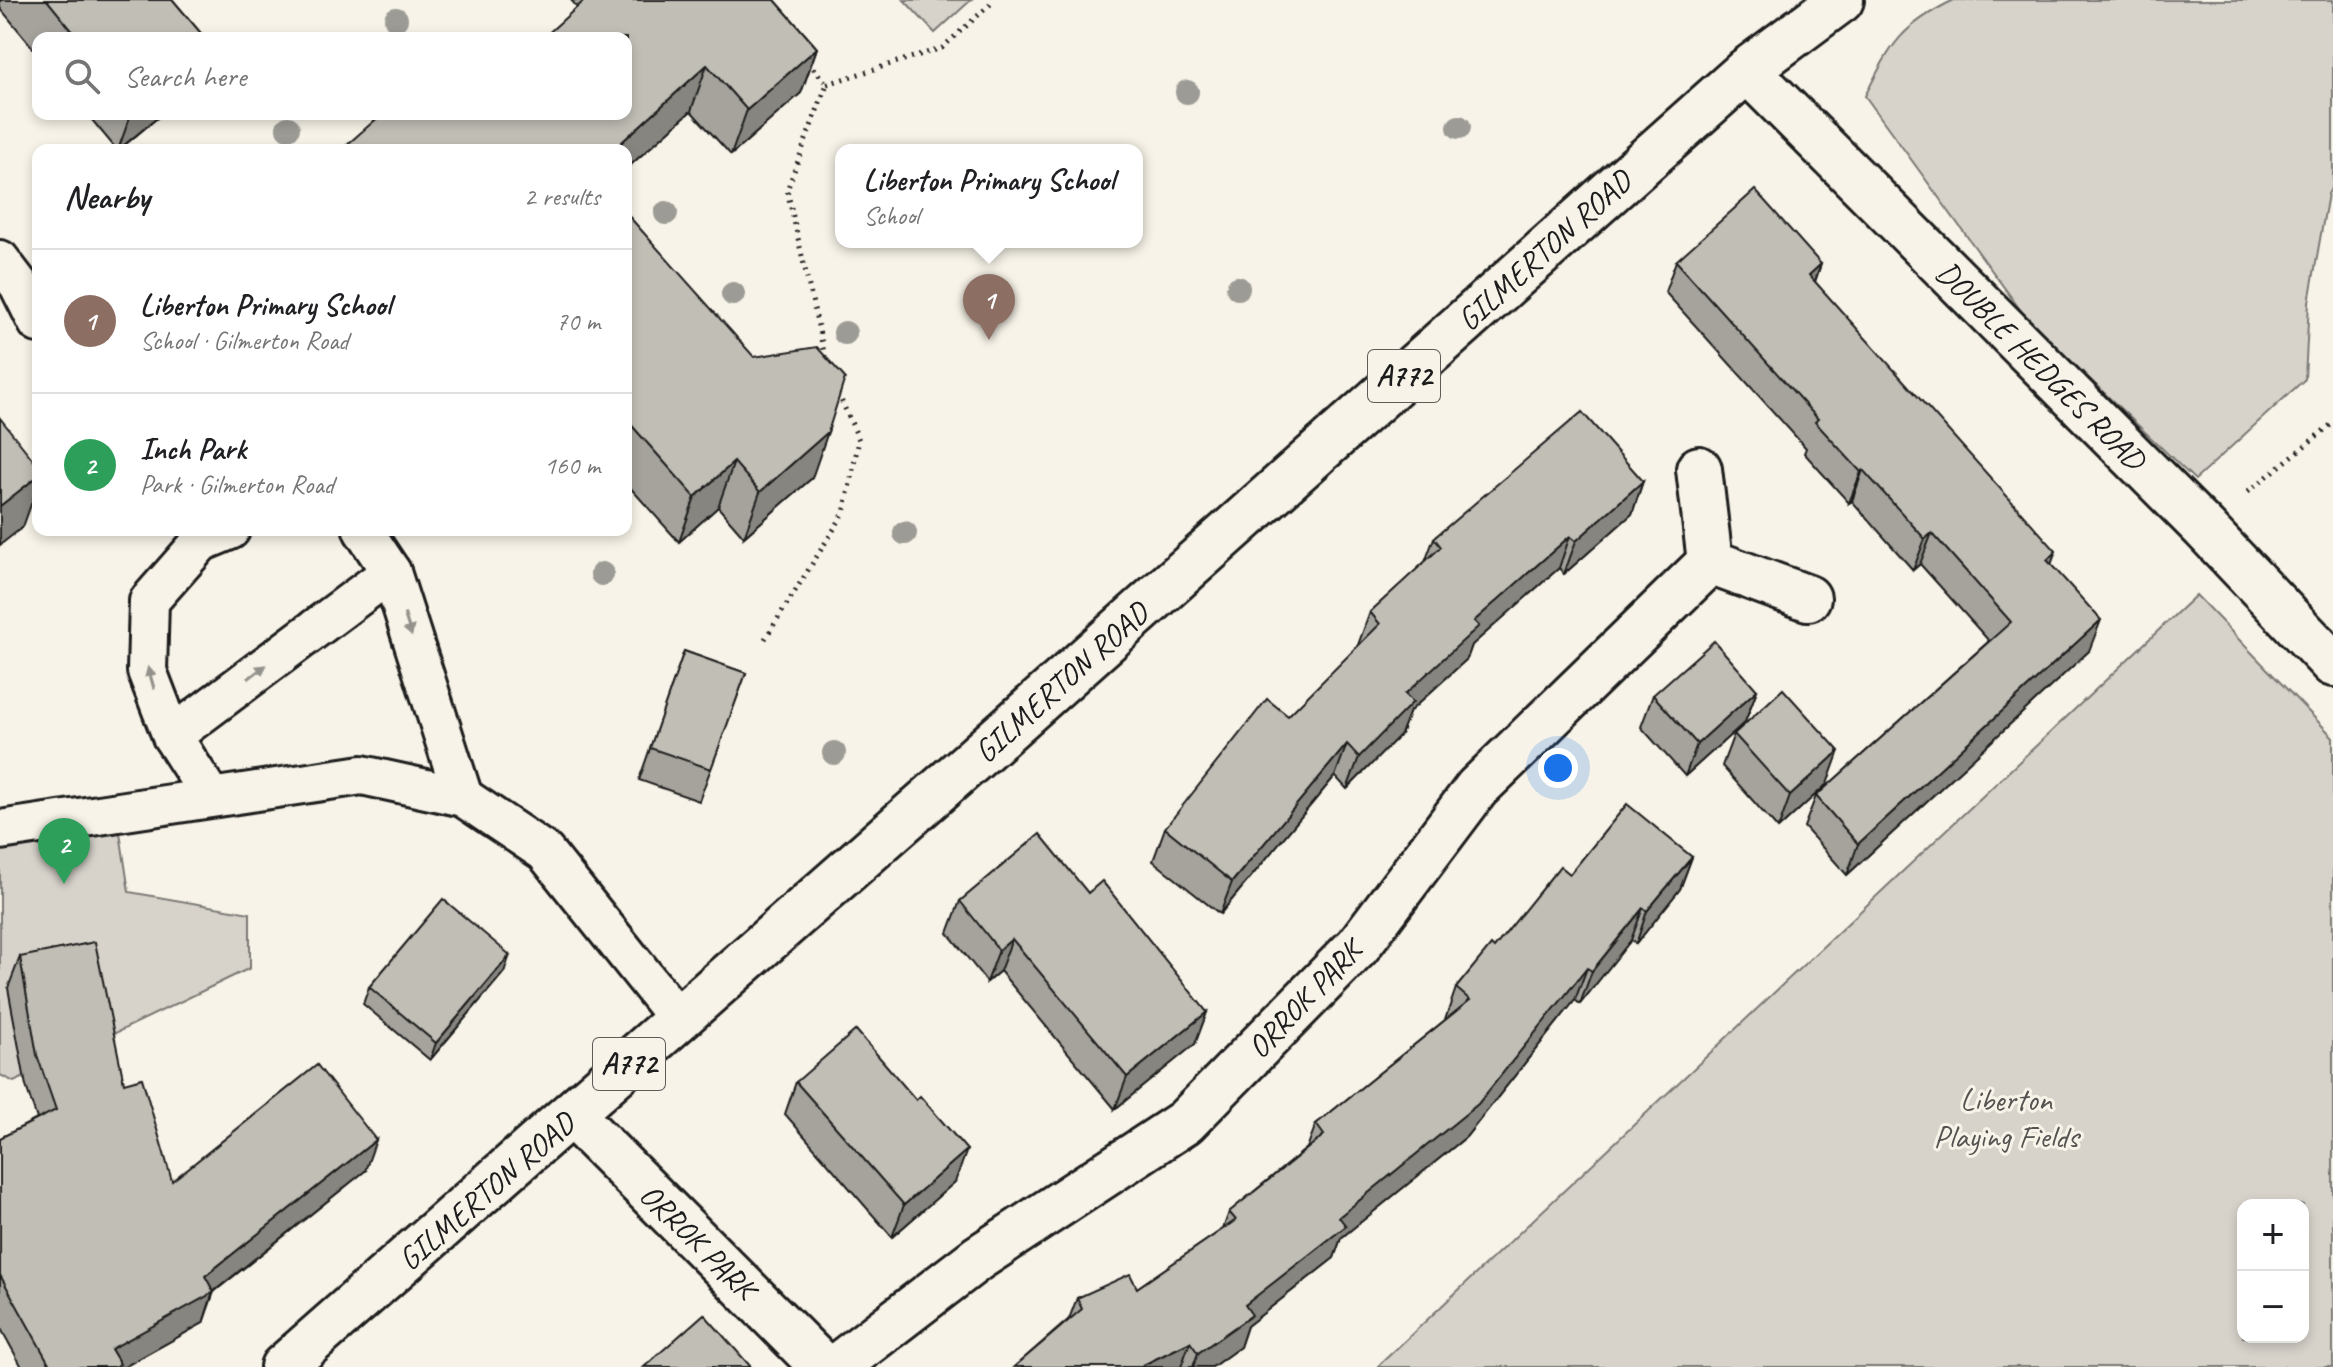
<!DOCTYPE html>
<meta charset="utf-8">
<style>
:root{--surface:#fff;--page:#f2f2f2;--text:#202124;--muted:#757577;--line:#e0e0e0;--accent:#1a73e8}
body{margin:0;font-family:Caveat,sans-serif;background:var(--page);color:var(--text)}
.controls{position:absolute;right:24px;bottom:24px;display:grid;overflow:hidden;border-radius:16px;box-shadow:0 4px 12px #0003}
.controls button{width:72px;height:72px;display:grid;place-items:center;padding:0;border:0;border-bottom:2px solid var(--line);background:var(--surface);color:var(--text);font:40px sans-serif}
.you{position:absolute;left:1558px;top:768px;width:28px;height:28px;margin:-20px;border:6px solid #fff;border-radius:50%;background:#1a73e8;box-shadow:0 0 0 12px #1a73e833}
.badge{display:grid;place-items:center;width:52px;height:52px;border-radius:50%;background:var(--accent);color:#fff;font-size:26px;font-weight:700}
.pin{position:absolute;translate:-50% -66px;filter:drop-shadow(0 2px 4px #0008)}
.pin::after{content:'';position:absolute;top:42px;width:28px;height:24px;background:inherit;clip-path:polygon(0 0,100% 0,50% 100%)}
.popup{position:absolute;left:835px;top:144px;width:308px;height:104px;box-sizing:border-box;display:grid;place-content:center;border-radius:16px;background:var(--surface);filter:drop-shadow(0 2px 6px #0005);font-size:26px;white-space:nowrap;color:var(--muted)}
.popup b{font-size:30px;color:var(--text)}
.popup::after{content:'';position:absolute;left:50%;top:100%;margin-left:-16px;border:16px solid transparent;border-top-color:var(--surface)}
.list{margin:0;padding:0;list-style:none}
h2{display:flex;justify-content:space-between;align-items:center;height:104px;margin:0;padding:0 32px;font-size:34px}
h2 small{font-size:26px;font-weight:400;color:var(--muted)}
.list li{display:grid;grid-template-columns:52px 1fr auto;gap:24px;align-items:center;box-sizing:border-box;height:144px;padding:0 32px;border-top:2px solid var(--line)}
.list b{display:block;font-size:30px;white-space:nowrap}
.list p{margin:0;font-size:26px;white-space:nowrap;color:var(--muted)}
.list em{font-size:26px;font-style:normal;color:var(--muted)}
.icon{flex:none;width:44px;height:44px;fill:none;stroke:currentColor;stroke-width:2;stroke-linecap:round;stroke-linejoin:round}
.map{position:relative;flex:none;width:2333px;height:1367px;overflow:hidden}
.search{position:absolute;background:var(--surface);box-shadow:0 4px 12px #0003;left:32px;top:32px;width:600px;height:88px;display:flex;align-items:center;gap:20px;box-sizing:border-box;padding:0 28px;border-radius:16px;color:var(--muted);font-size:30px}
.panel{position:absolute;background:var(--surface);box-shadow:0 4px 12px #0003;left:32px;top:144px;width:600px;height:392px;border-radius:16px}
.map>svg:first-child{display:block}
.green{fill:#d7d3cb;stroke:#7a7874;stroke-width:2;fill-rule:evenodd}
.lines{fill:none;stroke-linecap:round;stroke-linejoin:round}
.lane-casing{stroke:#1c1c1c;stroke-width:44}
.street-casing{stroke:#1c1c1c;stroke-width:50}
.secondary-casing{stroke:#1c1c1c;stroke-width:50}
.primary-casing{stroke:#1c1c1c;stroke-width:50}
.path{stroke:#1c1c1c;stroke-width:5;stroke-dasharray:2 6;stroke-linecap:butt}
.lane{stroke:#f7f3e8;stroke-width:38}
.street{stroke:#f7f3e8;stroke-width:44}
.secondary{stroke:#f7f3e8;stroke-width:44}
.primary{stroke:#f7f3e8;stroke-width:44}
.tree{fill:#9d9b95}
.wall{fill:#a5a39c;stroke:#1c1c1c;stroke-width:2}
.shaded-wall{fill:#86857f;stroke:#1c1c1c;stroke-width:2}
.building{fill:#c0beb5;stroke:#1c1c1c;stroke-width:2}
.oneway{fill:#94928c}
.labels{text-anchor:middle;stroke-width:6;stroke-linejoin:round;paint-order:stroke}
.shield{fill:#f7f3e8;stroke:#5e5c59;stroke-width:2}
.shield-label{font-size:30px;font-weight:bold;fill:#1c1c1c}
.street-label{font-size:32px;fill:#1c1c1c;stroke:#f7f3e8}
.park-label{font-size:32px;fill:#545351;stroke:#f7f3e8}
</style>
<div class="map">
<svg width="2333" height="1367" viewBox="0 0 2333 1367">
<rect width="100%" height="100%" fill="#f7f3e8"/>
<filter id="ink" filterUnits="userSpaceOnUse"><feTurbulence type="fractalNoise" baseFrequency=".0125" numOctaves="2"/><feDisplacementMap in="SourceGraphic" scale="16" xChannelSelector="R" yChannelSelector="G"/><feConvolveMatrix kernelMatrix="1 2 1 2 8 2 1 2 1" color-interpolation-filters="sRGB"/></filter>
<g filter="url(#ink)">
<g class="green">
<path d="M 904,0 L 971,0 L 935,33 Z"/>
<path d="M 1954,0 L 2333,0 L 2333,185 L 2328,194 L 2309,302 L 2305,379 L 2195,480 L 2027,319 L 1865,96 C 1891,45 1900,26 1954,0 Z"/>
<path d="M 2196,595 L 2333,737 L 2333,1367 L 1377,1367 ZM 2303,1205 L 2303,1337 L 2243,1337 L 2243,1205 Z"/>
<path d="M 114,793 L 129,892 L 250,913 L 250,968 L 14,1082 L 0,1075 L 0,811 Z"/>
</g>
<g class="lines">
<defs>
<g id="lane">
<path d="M 0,260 L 19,285 L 38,323"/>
<path d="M 363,530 L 391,572 L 463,797"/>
<path d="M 172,736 L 391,572"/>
<path d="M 211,797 L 172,736 L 147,671 L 149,601 L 201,542 L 230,530"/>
<path d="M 0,830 L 362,775 L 463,797 L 545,852 L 679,1020"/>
</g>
<g id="street">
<path d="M 1699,469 L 1710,562 L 1808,598"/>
<path d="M 572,1115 L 823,1367"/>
<path d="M 836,1367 L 978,1258 L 1185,1122 L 1358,946 L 1477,788 L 1710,562"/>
</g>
<path id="secondary" d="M 1747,70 L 2204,528 L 2333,664"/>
<path id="primary" d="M 283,1367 L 973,760 L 1747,70 L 1841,0"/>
</defs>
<use href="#lane" class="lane-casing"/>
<use href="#street" class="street-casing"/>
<use href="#secondary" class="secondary-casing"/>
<use href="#primary" class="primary-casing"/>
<g class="path">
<path d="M 808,62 L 827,84 L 787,190 L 826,361"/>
<path d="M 827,84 L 942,48 L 995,0"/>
<path d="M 2248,492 L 2333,423"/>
<path d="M 765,639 L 844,513 L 859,440 L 838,393"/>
</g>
<use href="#lane" class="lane"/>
<use href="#street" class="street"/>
<use href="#secondary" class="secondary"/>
<use href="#primary" class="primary"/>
</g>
<g class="tree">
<circle cx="396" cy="19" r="12"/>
<circle cx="1187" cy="92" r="12"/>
<circle cx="1459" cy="127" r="12"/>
<circle cx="288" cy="128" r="12"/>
<circle cx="666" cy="213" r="12"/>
<circle cx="1238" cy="288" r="12"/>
<circle cx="733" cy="294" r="12"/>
<circle cx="845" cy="333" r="12"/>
<circle cx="905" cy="533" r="12"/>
<circle cx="602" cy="574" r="12"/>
<circle cx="834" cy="753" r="12"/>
</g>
<g class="wall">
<path d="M 0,0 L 173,0 L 205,38 L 38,38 L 38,54 L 0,8 Z"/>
<path d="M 571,0 L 775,0 L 817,48 L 801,93 L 731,155 L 691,111 L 626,169 L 626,114 L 577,7 Z"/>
<path d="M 87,114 L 162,114 L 119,150 L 117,150 Z"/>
<path d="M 626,213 L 812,478 L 744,537 L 718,507 L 679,542 L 626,483 Z"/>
<path d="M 1676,261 L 1821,264 L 1815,282 L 2051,565 L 2089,651 L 1847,875 L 1804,827 L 1816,796 L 1989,641 L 1920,564 L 1913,570 L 1852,501 L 1849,503 L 1804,453 L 1806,448 L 1665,292 Z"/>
<path d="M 1643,481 L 1632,514 L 1564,574 L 1559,568 L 1472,645 L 1467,659 L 1410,711 L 1401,734 L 1347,789 L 1335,776 L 1220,914 L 1153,861 L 1165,828 L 1288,716 L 1359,646 L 1358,645 L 1370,612 L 1425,562 L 1434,538 Z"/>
<path d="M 684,651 L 746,673 L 699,801 L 639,780 Z"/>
<path d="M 1757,690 L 1745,722 L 1685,776 L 1641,727 L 1653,695 Z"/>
<path d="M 1734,734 L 1827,784 L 1778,829 L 1722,766 Z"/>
<path d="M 1692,857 L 1680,889 L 1636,944 L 1631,940 L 1580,1004 L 1575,1000 L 1466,1137 L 1341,1238 L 1334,1258 L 1247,1326 L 1240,1347 L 1212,1367 L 1014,1367 L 1069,1319 L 1077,1298 L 1137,1288 L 1223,1229 L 1229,1212 L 1307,1148 L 1316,1124 L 1445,1020 L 1456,988 L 1570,874 Z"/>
<path d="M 1088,893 L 1207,1012 L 1195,1044 L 1115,1109 L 1000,971 L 987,982 L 948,933 L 960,901 Z"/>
<path d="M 20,957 L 124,1083 L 172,1181 L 365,1171 L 214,1292 L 203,1323 L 124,1367 L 22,1367 L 0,1327 L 0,1138 L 37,1119 L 26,1086 L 8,988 Z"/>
<path d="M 504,972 L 430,1060 L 363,1004 L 369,987 Z"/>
<path d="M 796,1082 L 955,1182 L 892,1237 L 785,1114 Z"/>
</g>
<g class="shaded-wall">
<path d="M 817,48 L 801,93 L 731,155 L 747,110 Z"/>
<path d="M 707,65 L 691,111 L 626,169 L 626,150 L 613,150 Z"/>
<path d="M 131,114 L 162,114 L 118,150 Z"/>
<path d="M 1821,264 L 1810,295 L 1809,275 Z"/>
<path d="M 828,432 L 812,478 L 744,537 L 760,492 Z"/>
<path d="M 734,462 L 718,507 L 679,542 L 695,497 Z"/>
<path d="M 1863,470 L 1852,501 L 1849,503 L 1861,472 Z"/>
<path d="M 38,476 L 38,485 L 23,527 L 0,545 L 0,506 Z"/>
<path d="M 1643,481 L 1632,514 L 1564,574 L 1576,541 Z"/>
<path d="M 1932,533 L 1920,564 L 1913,570 L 1925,539 Z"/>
<path d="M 1570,536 L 1559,568 L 1472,645 L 1467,659 L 1410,711 L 1401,734 L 1347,789 L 1359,757 L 1405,694 L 1474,621 Z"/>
<path d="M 2056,551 L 2045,582 L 2047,560 Z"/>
<path d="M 2101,620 L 2089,651 L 1847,875 L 1858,844 Z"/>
<path d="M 1757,690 L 1745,722 L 1685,776 L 1697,744 Z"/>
<path d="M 1347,744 L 1335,776 L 1220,914 L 1232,882 Z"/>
<path d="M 1839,751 L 1827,784 L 1778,829 L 1790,796 Z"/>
<path d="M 1692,857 L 1680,889 L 1636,944 L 1647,911 Z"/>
<path d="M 1643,908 L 1631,940 L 1580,1004 L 1592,971 Z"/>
<path d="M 1012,939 L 1000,971 L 987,982 L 999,950 Z"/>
<path d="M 510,955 L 504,972 L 430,1060 L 436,1043 Z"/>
<path d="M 1587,968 L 1575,1000 L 1466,1137 L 1341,1238 L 1334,1258 L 1247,1326 L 1240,1347 L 1212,1367 L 1193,1367 L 1198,1353 L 1245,1305 L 1339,1217 Z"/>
<path d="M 1207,1012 L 1195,1044 L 1115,1109 L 1127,1077 Z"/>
<path d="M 376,1140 L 365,1171 L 213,1292 L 203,1323 L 124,1367 L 105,1367 L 111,1349 L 205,1276 Z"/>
<path d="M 967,1150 L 955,1182 L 892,1237 L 904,1205 Z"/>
<path d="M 1190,1342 L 1181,1367 L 1139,1367 Z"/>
</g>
<g class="building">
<path d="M 47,0 L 173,0 L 205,38 L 78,38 Z"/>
<path d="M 585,0 L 775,0 L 817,48 L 747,110 L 707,65 L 613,150 L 341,150 L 382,114 L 626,114 L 626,38 L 543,38 Z"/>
<path d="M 1755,190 L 1821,264 L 1809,275 L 2056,551 L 2047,560 L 2101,620 L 1858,844 L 1816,796 L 2011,622 L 1932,533 L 1925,539 L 1863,470 L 1861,472 L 1815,422 L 1818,419 L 1676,261 Z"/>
<path d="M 626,213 L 754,357 L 817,347 L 845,378 L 828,432 L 760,492 L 734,462 L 695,497 L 626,419 Z"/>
<path d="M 1582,412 L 1643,481 L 1576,541 L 1570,536 L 1474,621 L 1479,626 L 1405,694 L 1413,702 L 1359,757 L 1347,744 L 1232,882 L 1165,828 L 1267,699 L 1288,716 L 1380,624 L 1370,612 L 1441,547 L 1434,538 Z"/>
<path d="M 0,418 L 38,466 L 38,476 L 0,506 Z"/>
<path d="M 1714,641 L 1757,690 L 1697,744 L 1653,695 Z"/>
<path d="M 684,651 L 746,673 L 711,769 L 650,748 Z"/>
<path d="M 1783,689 L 1839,751 L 1790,796 L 1734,734 Z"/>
<path d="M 1627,804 L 1692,857 L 1647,911 L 1643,908 L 1592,971 L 1587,968 L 1478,1104 L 1339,1217 L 1346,1226 L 1245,1305 L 1252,1315 L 1198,1353 L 1190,1342 L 1139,1367 L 1014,1367 L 1082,1309 L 1077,1298 L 1130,1274 L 1137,1288 L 1236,1220 L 1229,1212 L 1324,1135 L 1316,1124 L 1470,1000 L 1456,988 L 1491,945 L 1494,948 L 1560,866 L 1570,874 Z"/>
<path d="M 1040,834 L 1088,893 L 1102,881 L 1207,1012 L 1127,1077 L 1012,939 L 999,950 L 960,901 Z"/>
<path d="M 443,899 L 510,955 L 436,1043 L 369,987 Z"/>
<path d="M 95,942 L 124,1083 L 142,1078 L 172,1181 L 317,1065 L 376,1140 L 205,1276 L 214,1292 L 111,1349 L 120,1364 L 115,1367 L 51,1367 L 0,1275 L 0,1138 L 56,1110 L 37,1055 L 20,957 Z"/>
<path d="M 856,1030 L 916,1100 L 920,1096 L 967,1150 L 904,1205 L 796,1082 Z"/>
<path d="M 704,1314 L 751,1367 L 644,1367 Z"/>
</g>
<defs><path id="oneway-solid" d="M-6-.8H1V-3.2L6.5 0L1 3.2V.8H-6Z" transform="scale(2)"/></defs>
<g class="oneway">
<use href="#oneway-solid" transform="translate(408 625) rotate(72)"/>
<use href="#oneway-solid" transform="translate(257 672) rotate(-37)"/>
<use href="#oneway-solid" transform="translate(151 678) rotate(-106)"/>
</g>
</g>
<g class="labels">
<g class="shield">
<rect x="1368" y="350" width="72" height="52" rx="6"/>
<rect x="593" y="1038" width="72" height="52" rx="6"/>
</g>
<g class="shield-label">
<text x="1404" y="386">A772</text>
<text x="629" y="1074">A772</text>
</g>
<g class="street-label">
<text transform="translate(1544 250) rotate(-42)" y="11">GILMERTON ROAD</text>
<text transform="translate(2041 365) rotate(45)" y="11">DOUBLE HEDGES ROAD</text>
<text transform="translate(1061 682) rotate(-42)" y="11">GILMERTON ROAD</text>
<text transform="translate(1304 999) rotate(-46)" y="11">ORROK PARK</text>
<text transform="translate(486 1191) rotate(-41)" y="11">GILMERTON ROAD</text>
<text transform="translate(698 1241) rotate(45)" y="11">ORROK PARK</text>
</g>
<g class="park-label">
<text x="2006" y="1110">Liberton<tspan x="2006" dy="37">Playing Fields</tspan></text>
</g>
</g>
</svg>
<div class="controls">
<button>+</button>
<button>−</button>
</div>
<div class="you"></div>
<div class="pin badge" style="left:989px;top:340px;background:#8d6e63">1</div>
<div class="popup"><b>Liberton Primary School</b>School</div>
<div class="pin badge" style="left:64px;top:884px;background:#2e9e5b">2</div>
<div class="search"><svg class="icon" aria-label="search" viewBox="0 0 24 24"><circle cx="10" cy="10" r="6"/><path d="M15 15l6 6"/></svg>Search here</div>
<section class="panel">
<h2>Nearby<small>2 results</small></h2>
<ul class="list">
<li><span class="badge" style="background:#8d6e63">1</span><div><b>Liberton Primary School</b><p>School · Gilmerton Road</p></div><em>70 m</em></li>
<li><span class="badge" style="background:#2e9e5b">2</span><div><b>Inch Park</b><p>Park · Gilmerton Road</p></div><em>160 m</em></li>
</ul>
</section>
</div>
